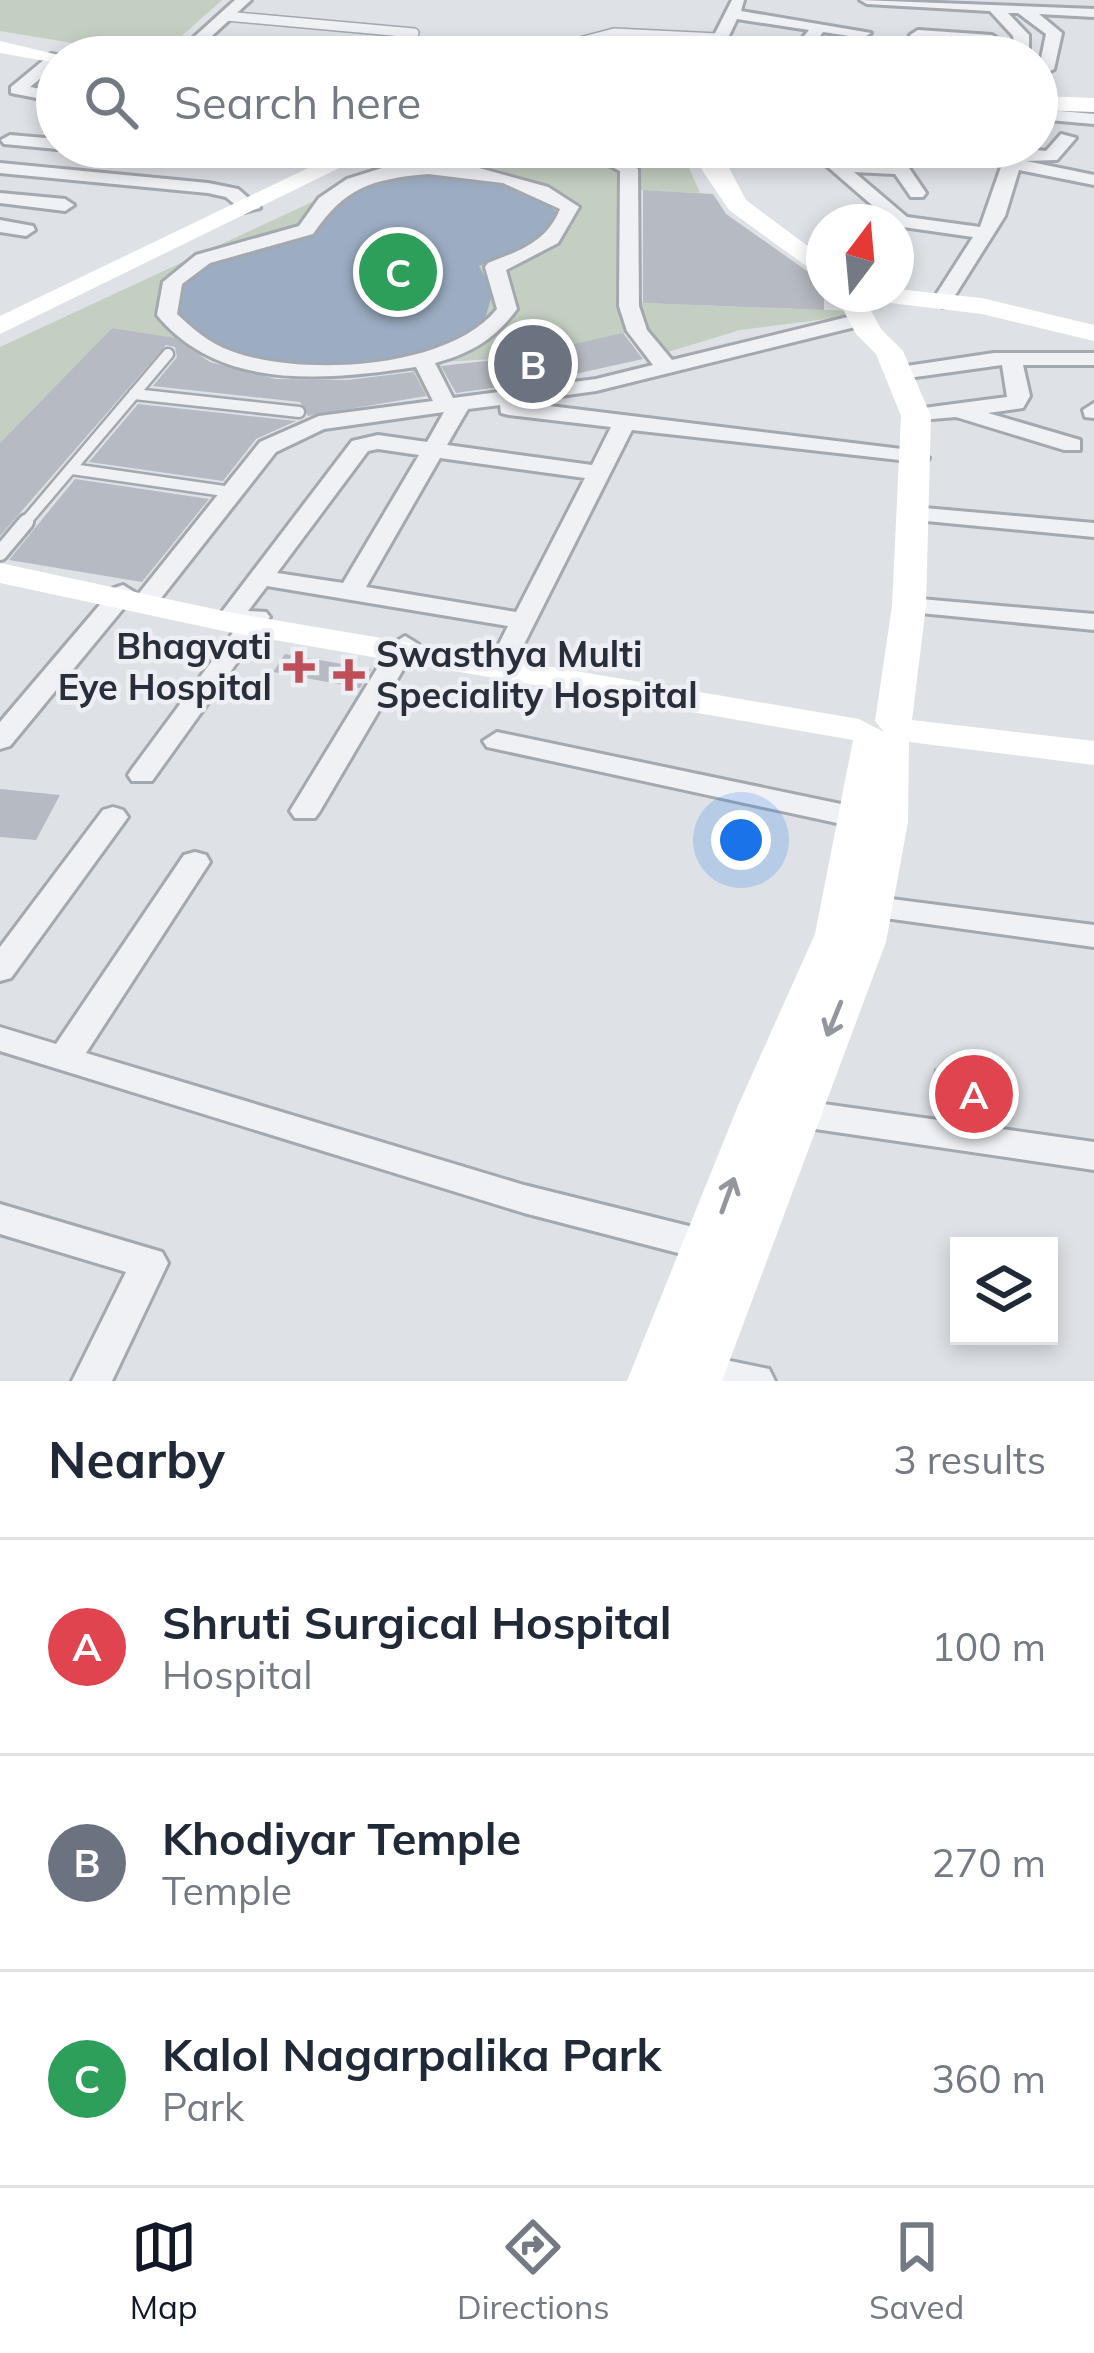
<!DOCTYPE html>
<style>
:root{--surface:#fff;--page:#f2f2f3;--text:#1f2937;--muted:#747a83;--line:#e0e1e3;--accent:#111827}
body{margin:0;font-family:Mulish,sans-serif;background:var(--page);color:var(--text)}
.controls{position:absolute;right:36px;bottom:36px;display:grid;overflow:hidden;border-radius:0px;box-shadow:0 6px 18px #0003}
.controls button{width:108px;height:108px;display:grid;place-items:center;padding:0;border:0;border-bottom:3px solid var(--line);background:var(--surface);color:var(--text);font:60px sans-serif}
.compass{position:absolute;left:806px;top:204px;width:108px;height:108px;border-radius:50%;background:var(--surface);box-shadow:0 6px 18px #0003;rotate:16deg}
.you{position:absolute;left:741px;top:840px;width:42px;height:42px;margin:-30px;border:9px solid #fff;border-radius:50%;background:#1a73e8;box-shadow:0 0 0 18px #1a73e833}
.badge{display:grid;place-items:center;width:78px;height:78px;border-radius:50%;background:var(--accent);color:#fff;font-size:39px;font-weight:700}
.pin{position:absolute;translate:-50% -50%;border:6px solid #fff;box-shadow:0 3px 12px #0006}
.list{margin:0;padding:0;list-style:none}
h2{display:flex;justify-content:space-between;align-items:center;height:156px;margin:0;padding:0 48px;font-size:51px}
h2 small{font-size:39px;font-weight:400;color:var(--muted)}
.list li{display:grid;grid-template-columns:78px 1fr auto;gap:36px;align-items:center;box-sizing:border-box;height:216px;padding:0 48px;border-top:3px solid var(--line)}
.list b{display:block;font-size:45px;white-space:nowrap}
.list p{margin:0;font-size:39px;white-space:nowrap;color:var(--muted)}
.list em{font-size:39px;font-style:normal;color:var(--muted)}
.icon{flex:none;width:66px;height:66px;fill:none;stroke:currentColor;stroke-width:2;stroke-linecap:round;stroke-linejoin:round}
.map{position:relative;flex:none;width:1094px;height:1381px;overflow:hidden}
.search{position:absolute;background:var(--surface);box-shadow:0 6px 18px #0003;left:36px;right:36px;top:36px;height:132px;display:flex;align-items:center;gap:30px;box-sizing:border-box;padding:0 42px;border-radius:66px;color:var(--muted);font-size:45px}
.sheet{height:804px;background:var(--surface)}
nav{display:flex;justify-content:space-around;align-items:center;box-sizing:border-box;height:168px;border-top:3px solid var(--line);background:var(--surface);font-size:33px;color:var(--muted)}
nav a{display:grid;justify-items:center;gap:6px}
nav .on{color:var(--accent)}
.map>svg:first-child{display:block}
.green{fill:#c3cfc0}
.water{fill:#9cacc2}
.building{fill:#b6bac2}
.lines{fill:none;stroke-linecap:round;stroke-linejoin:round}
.lane-far2-casing{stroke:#a4a8af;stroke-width:12}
.lane-far1-casing{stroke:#a4a8af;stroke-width:15}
.lane-casing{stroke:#a4a8af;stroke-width:20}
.street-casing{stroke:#a4a8af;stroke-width:6}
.lane-far2{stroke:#f0f1f5;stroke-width:9}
.lane-far1{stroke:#f0f1f5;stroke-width:10}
.lane{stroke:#f0f1f5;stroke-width:14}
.street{fill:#f0f1f5;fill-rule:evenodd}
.secondary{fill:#fff;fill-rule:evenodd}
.oneway{stroke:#94969d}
.poi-dot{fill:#be4f59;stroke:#edeff4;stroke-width:4.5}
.labels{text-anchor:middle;stroke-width:9;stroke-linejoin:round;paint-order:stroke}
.poi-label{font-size:36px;font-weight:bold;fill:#292e3b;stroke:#edeff4;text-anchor:end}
</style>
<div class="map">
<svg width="1094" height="1381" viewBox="0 0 1094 1381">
<rect width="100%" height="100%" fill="#dee1e6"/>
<g class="green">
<path d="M 0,0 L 222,0 L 158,57 L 0,31 Z"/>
<path d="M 407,147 L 680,147 L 700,193 L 640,190 L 640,303 L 850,311 L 842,317 L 740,330 L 648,358 L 626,333 L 513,358 L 439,362 L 453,393 L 424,396 L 409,364 L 245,369 L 200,355 L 179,339 L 112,328 L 0,443 L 0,347 L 325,196 Z"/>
</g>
<path class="water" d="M 427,173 C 475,176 529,173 558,215 L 546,242 L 479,266 L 493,292 L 483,325 L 430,353 L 369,367 L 277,363 L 214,348 L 177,312 L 186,280 L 242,246 L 314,232 L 324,203 L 369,181 Z"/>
<g class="building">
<path d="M 643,190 L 713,194 L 726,214 L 824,283 L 824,310 L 643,303 Z"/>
<path d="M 112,328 L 175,338 L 210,362 L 276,379 L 347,380 L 413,372 L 426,396 L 308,416 L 300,402 L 153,386 L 177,357 L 175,347 L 166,345 L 0,536 L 0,443 Z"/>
<path d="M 623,333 L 643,359 L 543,381 L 456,393 L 441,366 L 513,358 Z"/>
<path d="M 138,404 L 296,421 L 256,439 L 223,481 L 89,462 Z"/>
<path d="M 75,479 L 209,499 L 142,582 L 9,560 Z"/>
<path d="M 285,654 L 371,669 L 360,688 L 273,672 Z"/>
<path d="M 0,789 L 60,795 L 36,840 L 0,837 Z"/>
<path d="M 934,1068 L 1002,1079 L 1000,1115 L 931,1104 Z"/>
</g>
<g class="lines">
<defs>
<g id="lane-far2">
<path d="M 226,16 L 414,33"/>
<path d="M 555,57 L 557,48 L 614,33 L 717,38"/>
</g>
<g id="lane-far1">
<path d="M 134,394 L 299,412"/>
<path d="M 72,469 L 231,492"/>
<path d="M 23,525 L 168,354"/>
</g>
<path id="lane" d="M 0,553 L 26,522"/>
<g id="street">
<path d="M 235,0 L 251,0 L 189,57 L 172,57 Z"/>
<path d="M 732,0 L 744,0 L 741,11 L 871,33 L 863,38 L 823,32 L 808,52 L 772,57 L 796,46 L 809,30 L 737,19 L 719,57 L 703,57 Z"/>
<path d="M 860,0 L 1094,9 L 1094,17 L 1039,14 L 1062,33 L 1054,69 L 1037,78 L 1046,34 L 1018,13 L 1008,13 L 1029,35 L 1029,57 L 899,57 L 899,51 L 905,49 L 1015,50 L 1013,36 L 990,11 L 867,4 Z"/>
<path d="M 918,30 L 992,35 L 1000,40 L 992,45 L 913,38 L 910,35 Z"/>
<path d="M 864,44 L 870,46 L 870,52 L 810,57 Z"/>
<path d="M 51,54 L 65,57 L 57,57 L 57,65 L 30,87 L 57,92 L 57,102 L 11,93 L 11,87 Z"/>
<path d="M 1037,109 L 1094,114 L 1094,124 L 1037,119 Z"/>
<path d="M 1061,134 L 1076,138 L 1057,160 L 1026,161 L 1094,175 L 1094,185 L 1019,170 L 1005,216 L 949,305 L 942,307 L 932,301 L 973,237 L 896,226 L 805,147 L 824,147 L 841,161 L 907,165 L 926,193 L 923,197 L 911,197 L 895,174 L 854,172 L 907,217 L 980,227 L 1008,147 L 1046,151 Z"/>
<path d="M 10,135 L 57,139 L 57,147 L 64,147 L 57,149 L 4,144 L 1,140 Z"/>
<path d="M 84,147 C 117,147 188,140 214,156 L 205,161 L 93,152 Z"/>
<path d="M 574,147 L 597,147 L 638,169 L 639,306 L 647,330 L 672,360 L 860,314 L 870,320 L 867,324 L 596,391 L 517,402 L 918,451 L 929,458 L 926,463 L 632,430 L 512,668 L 503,670 L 490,662 L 508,626 L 267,586 L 248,611 L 266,612 L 270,617 L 266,622 L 152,781 L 132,781 L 128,775 L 132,769 L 243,619 L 225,618 L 221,613 L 352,441 L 378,435 L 427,442 L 444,412 L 324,429 L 276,452 L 158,602 L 140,602 L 136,597 L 260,442 L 319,416 L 433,401 L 416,367 C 328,380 220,392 157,315 L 163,282 L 196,255 L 299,226 L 319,198 L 347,179 L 382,168 L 428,163 L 468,165 L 548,187 L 579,207 L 558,243 L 506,270 L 517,309 C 495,339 471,353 435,363 L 453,398 L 596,379 L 653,365 L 627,331 L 619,306 L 620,171 ZM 428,174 L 503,183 L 560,209 C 547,242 519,251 488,263 L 485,267 L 497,309 C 448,370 300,377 231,351 C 209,343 193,329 177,314 L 182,284 L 210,263 L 313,234 C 345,187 372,179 428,174 ZM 500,405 L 501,413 L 509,415 L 611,427 L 592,465 L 447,445 L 468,409 ZM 378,449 L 419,455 L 343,583 L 277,573 L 368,451 ZM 440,458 L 585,478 L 516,612 L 366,587 Z"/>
<path d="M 0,163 L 208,183 L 238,189 L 260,208 L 244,212 L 226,197 L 208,193 L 0,173 Z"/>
<path d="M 0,193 L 65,199 L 74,205 L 65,211 L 0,203 Z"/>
<path d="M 0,220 L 33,226 L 35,230 L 26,236 L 0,232 Z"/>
<path d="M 994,353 L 1094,353 L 1094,365 L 1023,365 L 1030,396 L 1023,408 L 988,413 L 1080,440 L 1080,450 L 1064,450 L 956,417 L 908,421 L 905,416 L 916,409 L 1007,397 L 1002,365 L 901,379 L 890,373 L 893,368 Z"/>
<path d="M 1094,403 L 1094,418 L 1085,417 L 1083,410 Z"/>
<path d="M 913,507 L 1094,523 L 1094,537 L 905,519 L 901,514 L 905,509 Z"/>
<path d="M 123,585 L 136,593 L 132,598 L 10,746 L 0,749 L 0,722 L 114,588 Z"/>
<path d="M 909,598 L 1094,614 L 1094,630 L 900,611 L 896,606 L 900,601 Z"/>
<path d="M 405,636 L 418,644 L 320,811 L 315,818 L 295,818 L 290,811 L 392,644 Z"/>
<path d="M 497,732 L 860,808 L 875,818 L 860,828 L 487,747 L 483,741 Z"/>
<path d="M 113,807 L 123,810 L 128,817 L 123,824 L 11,978 L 0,981 L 0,947 L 103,810 Z"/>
<path d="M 195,852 L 206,855 L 210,862 L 86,1053 L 524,1185 L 709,1231 L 722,1235 L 727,1246 L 722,1257 L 709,1261 L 524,1213 L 0,1051 L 0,1027 L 56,1044 L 184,855 Z"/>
<path d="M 860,895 L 1094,925 L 1094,947 L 849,913 L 845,906 L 849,899 Z"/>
<path d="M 788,1099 L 1094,1142 L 1094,1170 L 788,1125 L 776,1121 L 771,1112 L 776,1103 Z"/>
<path d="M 0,1204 L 162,1252 L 168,1263 L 112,1381 L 72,1381 L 126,1272 L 0,1234 Z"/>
<path d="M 692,1353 L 769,1369 L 775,1381 L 678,1381 L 672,1370 L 678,1358 Z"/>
</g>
</defs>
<use href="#lane-far2" class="lane-far2-casing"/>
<use href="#lane-far1" class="lane-far1-casing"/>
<use href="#lane" class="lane-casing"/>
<use href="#street" class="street-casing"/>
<use href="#lane-far2" class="lane-far2"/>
<use href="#lane-far1" class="lane-far1"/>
<use href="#lane" class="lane"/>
<use href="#street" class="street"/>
<g class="secondary">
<path d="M 0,41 L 67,57 L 57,57 L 57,63 L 0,53 Z"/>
<path d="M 1037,96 L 1094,98 L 1094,112 L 1037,110 Z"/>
<path d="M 352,147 L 382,147 L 0,334 L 0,316 Z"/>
<path d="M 694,147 L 718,147 L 746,200 L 824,258 L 824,279 L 729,210 L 702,170 Z"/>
<path d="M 896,289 L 982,298 L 1094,325 L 1094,341 L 982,314 L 865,300 L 881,329 L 903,351 L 931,416 L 926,606 L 912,720 L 1094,741 L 1094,765 L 909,742 L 908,822 L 886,942 L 722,1381 L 627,1381 L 737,1108 L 815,934 L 853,740 L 228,632 L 0,583 L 0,563 L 228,612 L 859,719 L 884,732 L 875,721 L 892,606 L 901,416 L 876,354 L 856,334 L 835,294 L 896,294 Z"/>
</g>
</g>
<defs><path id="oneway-shaft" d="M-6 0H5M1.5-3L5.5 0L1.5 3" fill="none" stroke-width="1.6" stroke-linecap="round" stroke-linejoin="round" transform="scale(3)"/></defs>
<g class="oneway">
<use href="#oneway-shaft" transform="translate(834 1019) rotate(112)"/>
<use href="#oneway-shaft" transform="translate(728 1195) rotate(-70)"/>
</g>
<g class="poi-dot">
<path d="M293 649h12v12h12v12h-12v12h-12v-12h-12v-12h12z"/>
<path d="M343 657h12v12h12v12h-12v12h-12v-12h-12v-12h12z"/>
</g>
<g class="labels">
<g class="poi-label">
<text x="272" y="659">Bhagvati<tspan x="272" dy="41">Eye Hospital</tspan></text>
<text x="376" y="667" text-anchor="start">Swasthya Multi<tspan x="376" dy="41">Speciality Hospital</tspan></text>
</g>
</g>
</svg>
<div class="controls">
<button><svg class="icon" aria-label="layers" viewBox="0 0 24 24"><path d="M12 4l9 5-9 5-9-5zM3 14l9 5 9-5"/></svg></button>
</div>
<svg class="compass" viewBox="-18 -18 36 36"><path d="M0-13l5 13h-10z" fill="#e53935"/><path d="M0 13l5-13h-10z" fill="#747a83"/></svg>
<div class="you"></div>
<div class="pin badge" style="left:974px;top:1094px;background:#e0444e">A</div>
<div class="pin badge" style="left:533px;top:364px;background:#6b7280">B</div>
<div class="pin badge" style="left:398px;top:272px;background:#2e9e5b">C</div>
<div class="search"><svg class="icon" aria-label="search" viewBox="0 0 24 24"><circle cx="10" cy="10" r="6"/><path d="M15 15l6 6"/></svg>Search here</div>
</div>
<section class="sheet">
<h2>Nearby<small>3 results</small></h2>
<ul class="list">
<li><span class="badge" style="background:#e0444e">A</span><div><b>Shruti Surgical Hospital</b><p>Hospital</p></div><em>100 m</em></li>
<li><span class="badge" style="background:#6b7280">B</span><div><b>Khodiyar Temple</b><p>Temple</p></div><em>270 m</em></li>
<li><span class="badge" style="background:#2e9e5b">C</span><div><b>Kalol Nagarpalika Park</b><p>Park</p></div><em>360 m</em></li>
</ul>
</section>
<nav>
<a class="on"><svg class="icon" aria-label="map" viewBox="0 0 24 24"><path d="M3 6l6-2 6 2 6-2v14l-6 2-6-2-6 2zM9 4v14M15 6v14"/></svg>Map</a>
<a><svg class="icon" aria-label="directions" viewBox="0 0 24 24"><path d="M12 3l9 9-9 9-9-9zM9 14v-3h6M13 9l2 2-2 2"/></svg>Directions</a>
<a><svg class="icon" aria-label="saved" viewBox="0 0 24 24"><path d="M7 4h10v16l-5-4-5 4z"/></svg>Saved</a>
</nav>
